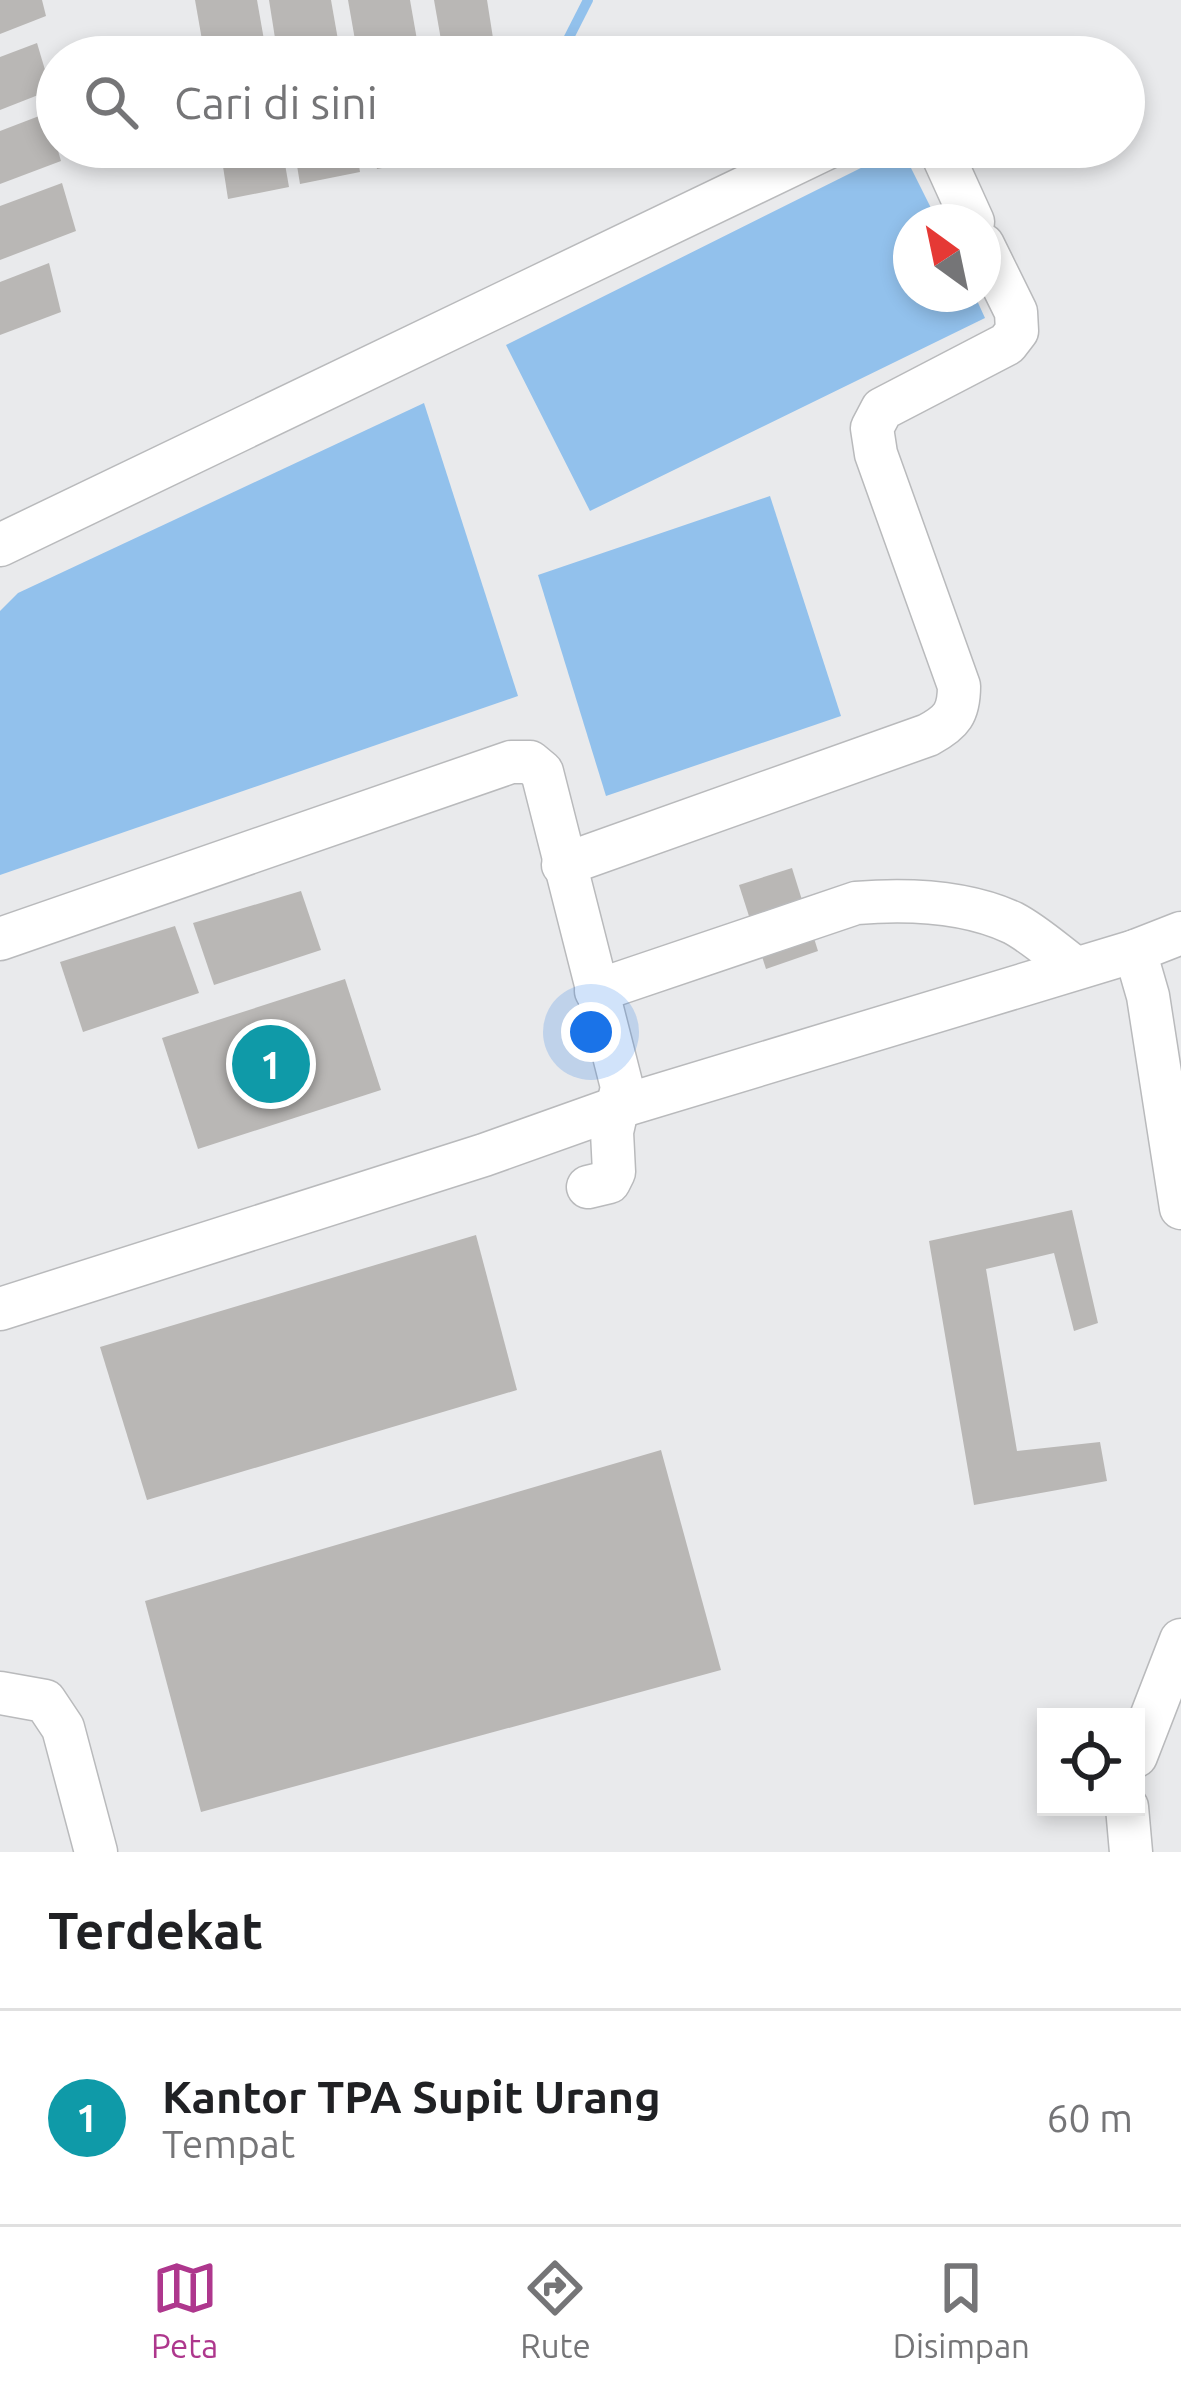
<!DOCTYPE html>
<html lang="id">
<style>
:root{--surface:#fff;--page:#f6f6f6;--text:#202124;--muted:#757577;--line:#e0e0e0;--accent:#ae378d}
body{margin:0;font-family:Ubuntu,sans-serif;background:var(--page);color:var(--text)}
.controls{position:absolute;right:36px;bottom:36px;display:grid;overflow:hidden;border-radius:0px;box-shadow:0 6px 18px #0003}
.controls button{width:108px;height:108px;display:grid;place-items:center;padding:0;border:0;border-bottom:3px solid var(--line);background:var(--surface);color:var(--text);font:60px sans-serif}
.compass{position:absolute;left:893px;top:204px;width:108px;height:108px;border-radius:50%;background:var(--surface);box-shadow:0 6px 18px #0003;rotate:327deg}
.you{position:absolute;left:591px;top:1032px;width:42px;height:42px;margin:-30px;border:9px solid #fff;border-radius:50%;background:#1a73e8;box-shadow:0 0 0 18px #1a73e833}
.badge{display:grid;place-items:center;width:78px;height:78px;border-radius:50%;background:var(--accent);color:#fff;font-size:39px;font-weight:700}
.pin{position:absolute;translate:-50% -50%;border:6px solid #fff;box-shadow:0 3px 12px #0006}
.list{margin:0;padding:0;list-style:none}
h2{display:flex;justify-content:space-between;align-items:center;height:156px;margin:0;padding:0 48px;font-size:51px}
h2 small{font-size:39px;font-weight:400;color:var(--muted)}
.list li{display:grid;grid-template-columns:78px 1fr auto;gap:36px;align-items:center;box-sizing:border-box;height:216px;padding:0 48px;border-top:3px solid var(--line)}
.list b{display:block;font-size:45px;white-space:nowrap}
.list p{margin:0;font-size:39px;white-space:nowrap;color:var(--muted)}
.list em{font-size:39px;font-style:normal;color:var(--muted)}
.icon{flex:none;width:66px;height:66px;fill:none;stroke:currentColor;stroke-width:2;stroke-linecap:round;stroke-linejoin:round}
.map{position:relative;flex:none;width:1181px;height:1852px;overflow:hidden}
.search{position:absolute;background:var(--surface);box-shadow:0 6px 18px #0003;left:36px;right:36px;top:36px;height:132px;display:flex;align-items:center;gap:30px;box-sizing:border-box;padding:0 42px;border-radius:66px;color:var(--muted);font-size:45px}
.sheet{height:372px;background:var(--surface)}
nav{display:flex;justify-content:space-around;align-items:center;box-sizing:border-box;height:168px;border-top:3px solid var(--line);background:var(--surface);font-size:33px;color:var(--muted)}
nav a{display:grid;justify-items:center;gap:6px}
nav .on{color:var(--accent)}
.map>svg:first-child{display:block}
.water{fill:#92c1ec}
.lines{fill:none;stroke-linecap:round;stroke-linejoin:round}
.stream{stroke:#92c1ec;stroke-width:10}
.building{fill:#b9b7b5}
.minor-casing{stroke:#b9babc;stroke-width:45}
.minor{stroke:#fff;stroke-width:42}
</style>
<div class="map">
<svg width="1181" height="1852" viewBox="0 0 1181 1852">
<rect width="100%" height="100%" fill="#e9eaec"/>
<g class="water">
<path d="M 901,148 L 938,222 L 911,222 L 911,294 L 974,294 L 985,318 L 590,511 L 506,345 Z"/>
<path d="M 424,403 L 518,696 L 0,875 L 0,611 L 18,593 Z"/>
<path d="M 770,496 L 841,716 L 606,796 L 538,575 Z"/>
</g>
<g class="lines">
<g class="stream">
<path d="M 559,57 L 588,0"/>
<path d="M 526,159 L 530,147"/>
</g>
</g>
<g class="building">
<path d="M 0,0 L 42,0 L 46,16 L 0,34 Z"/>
<path d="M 195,0 L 257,0 L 267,57 L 205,57 Z"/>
<path d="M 269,0 L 331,0 L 341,57 L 278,57 Z"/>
<path d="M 348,0 L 410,0 L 420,57 L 358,57 Z"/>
<path d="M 434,0 L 487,0 L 496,57 L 444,57 Z"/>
<path d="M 37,43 L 51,90 L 0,110 L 0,57 Z"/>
<path d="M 47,113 L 61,161 L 0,184 L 0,131 Z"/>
<path d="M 220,147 L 282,147 L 289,187 L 228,199 Z"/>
<path d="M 294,147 L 356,147 L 360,172 L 300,184 Z"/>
<path d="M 373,147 L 435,147 L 437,157 L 377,169 Z"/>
<path d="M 62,183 L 76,231 L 0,260 L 0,206 Z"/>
<path d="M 49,263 L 61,312 L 0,335 L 0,282 Z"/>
<path d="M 792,868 L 818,951 L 766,969 L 739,885 Z"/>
<path d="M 301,891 L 321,950 L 214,985 L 193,923 Z"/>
<path d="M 175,926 L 199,993 L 83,1032 L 60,962 Z"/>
<path d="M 345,979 L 381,1090 L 198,1149 L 162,1038 Z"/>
<path d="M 1072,1210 L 1098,1323 L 1074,1331 L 1054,1253 L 986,1269 L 1017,1451 L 1100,1442 L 1107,1481 L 974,1505 L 929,1241 Z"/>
<path d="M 476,1235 L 517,1390 L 147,1500 L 100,1347 Z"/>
<path d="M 661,1450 L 721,1670 L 201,1812 L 145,1601 Z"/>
</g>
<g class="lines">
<defs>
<g id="minor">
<path d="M 939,147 L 973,222"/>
<path d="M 0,545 L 829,147"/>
<path d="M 563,865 L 928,735 C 952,722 959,713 959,686 L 876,454 L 872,428 L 882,409 L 1007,344 L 1017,331 L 1016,312 L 983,245"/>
<path d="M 0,939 L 511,762 L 530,762 L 542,772 L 622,1087 L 612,1132 L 614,1172 L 609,1182 L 588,1187"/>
<path d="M 1135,951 L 1148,996 L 1181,1208"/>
<path d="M 596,991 L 856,903 C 906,899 966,901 1013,923 C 1034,934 1055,953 1074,967"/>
<path d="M 0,1309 L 484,1155 L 616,1108 L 1135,951 L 1181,933"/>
<path d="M 0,1693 L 45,1701 L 63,1728 L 96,1852"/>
<path d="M 1136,1756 L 1181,1640"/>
<path d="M 1127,1807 L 1131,1852"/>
</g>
</defs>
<use href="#minor" class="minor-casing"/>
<use href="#minor" class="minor"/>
</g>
</svg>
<div class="controls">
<button><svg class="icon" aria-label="locate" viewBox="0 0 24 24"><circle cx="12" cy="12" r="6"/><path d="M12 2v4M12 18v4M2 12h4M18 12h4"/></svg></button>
</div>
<svg class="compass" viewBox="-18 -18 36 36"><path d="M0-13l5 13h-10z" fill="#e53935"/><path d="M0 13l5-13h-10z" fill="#757577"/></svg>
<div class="you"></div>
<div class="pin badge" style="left:271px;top:1064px;background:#0f9aa8">1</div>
<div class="search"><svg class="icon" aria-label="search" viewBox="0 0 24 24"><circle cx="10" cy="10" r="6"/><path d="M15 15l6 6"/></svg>Cari di sini</div>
</div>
<section class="sheet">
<h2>Terdekat<small></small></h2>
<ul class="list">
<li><span class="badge" style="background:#0f9aa8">1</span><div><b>Kantor TPA Supit Urang</b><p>Tempat</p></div><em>60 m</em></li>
</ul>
</section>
<nav>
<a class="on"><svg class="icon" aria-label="map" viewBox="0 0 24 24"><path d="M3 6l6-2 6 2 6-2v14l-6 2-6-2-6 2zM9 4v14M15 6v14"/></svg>Peta</a>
<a><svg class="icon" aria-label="directions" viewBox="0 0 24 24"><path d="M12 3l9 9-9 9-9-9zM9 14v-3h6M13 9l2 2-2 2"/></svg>Rute</a>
<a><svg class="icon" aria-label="saved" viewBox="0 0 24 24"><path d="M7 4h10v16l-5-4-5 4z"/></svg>Disimpan</a>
</nav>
